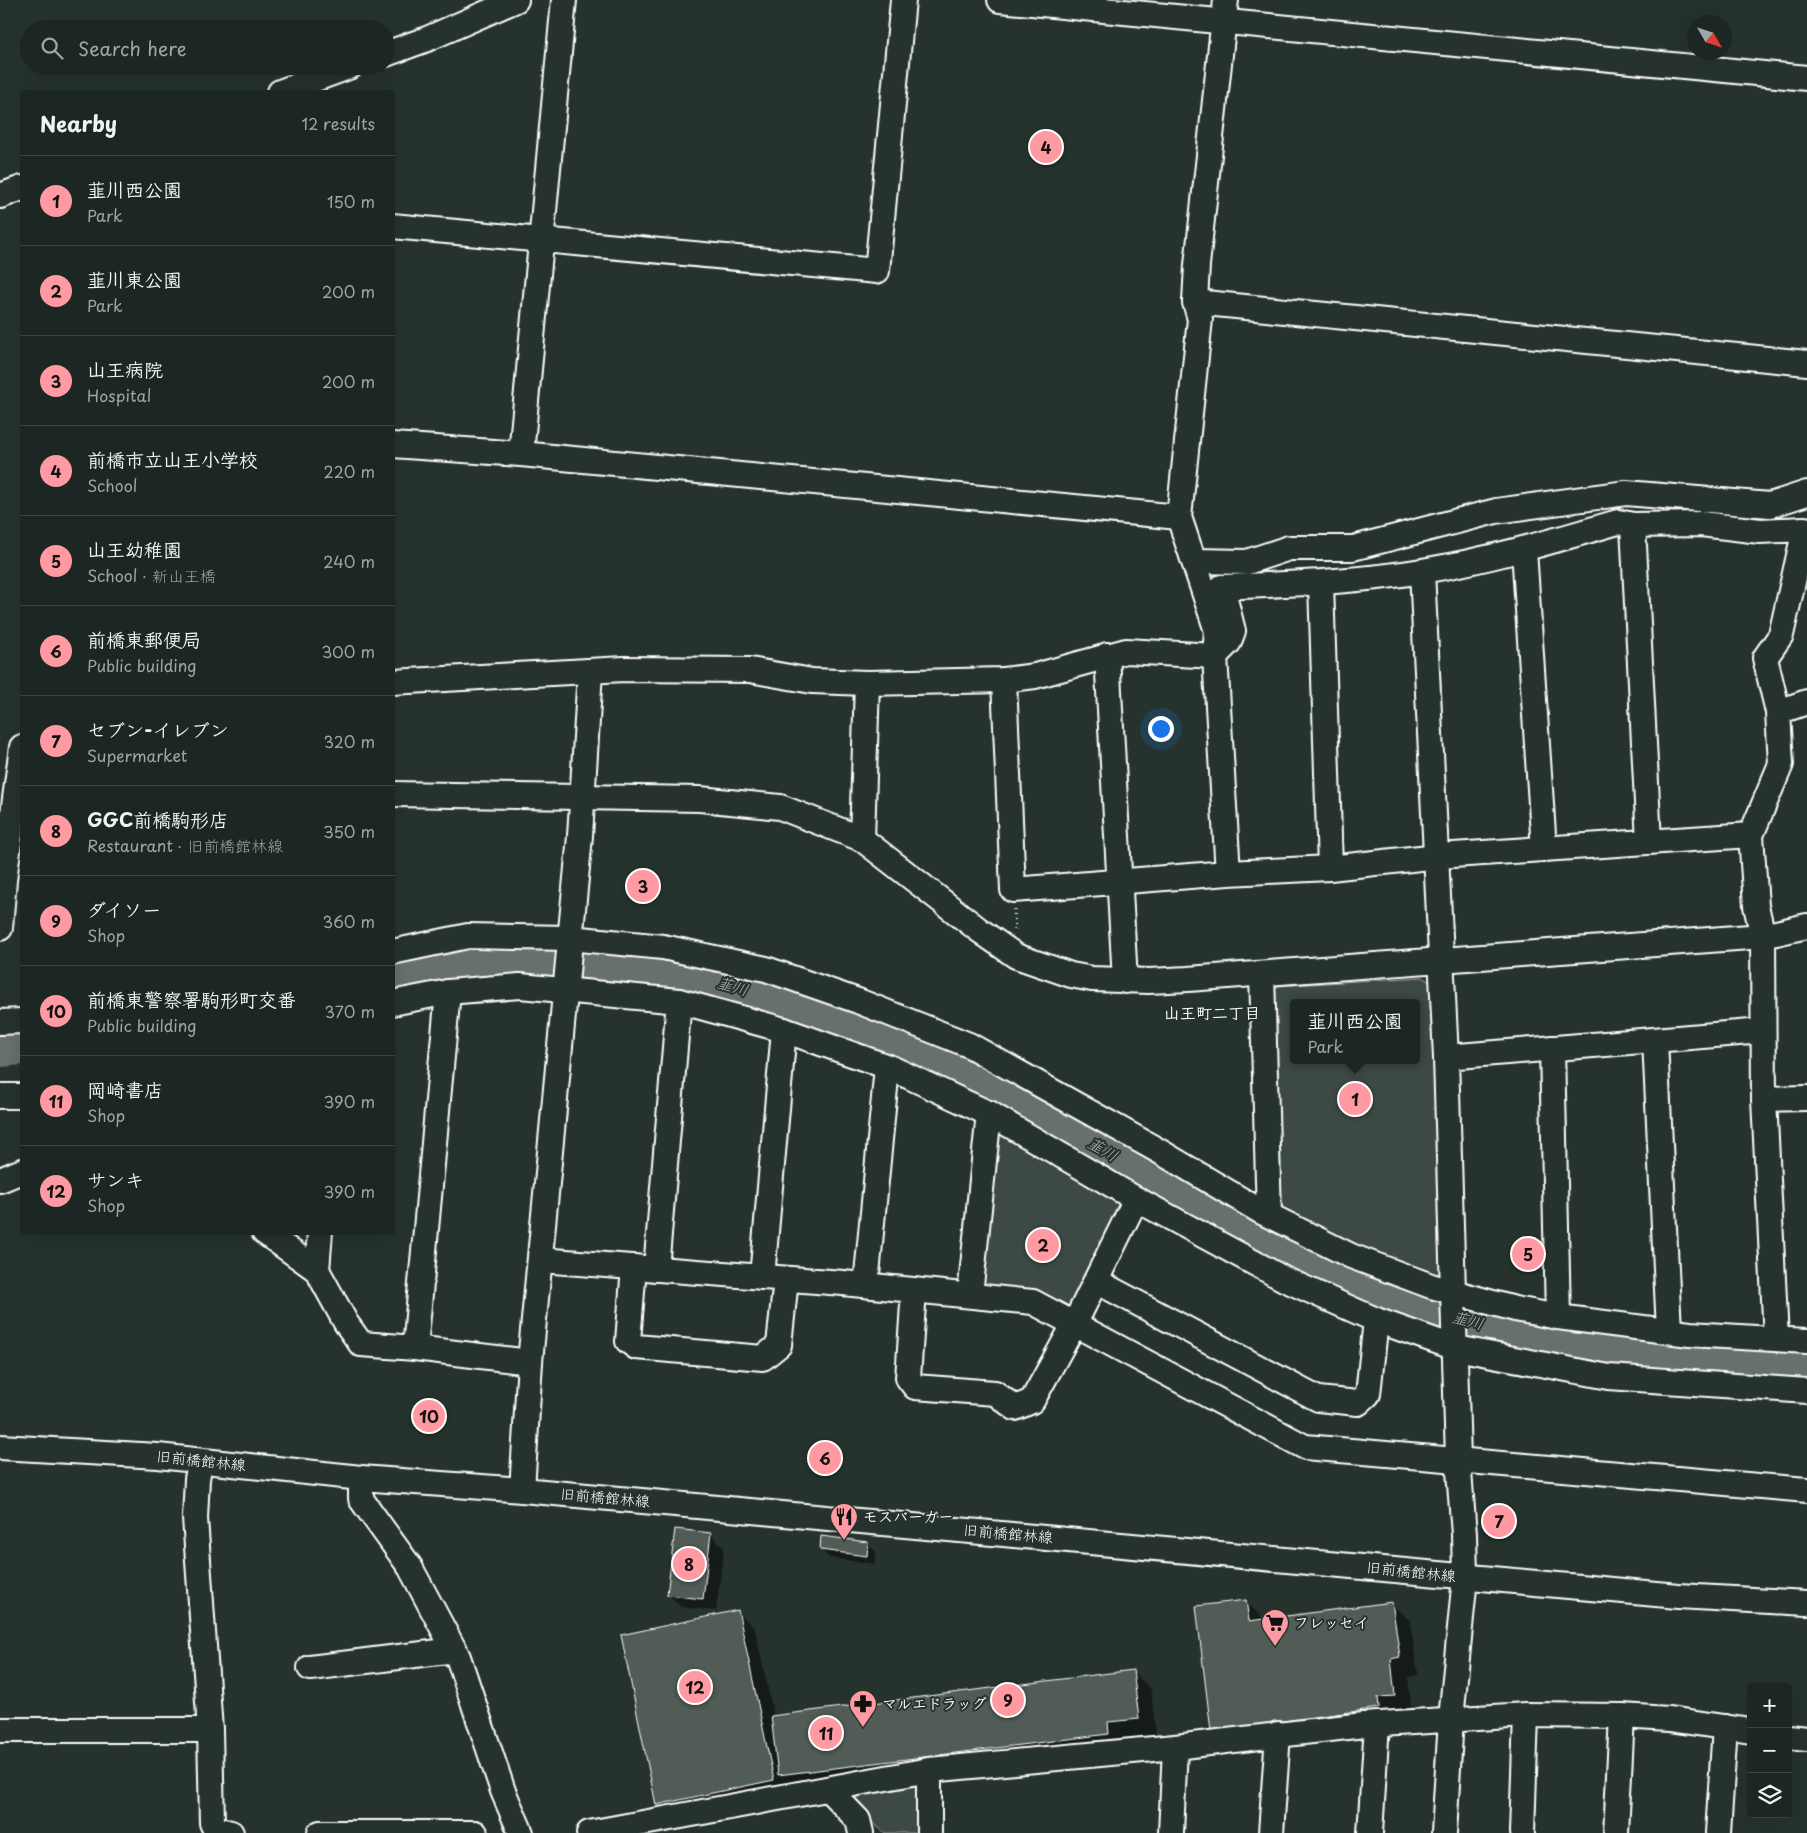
<!DOCTYPE html>
<meta charset="utf-8">
<style>
:root{--surface:#1c2622;--page:#252e2a;--text:#f1f3f6;--muted:#a0a5a5;--line:#3a4340;--accent:#ff9aa2}
body{margin:0;font-family:"Playpen Sans","Klee One",sans-serif;background:var(--page);color:var(--text)}
.controls{position:absolute;right:15px;bottom:15px;display:grid;overflow:hidden;border-radius:5px;box-shadow:0 5px 20px #0002}
.controls button{width:45px;height:45px;display:grid;place-items:center;padding:0;border:0;border-bottom:1px solid var(--line);background:var(--surface);color:var(--text);font:25px sans-serif}
.compass{position:absolute;left:1687px;top:15px;width:45px;height:45px;border-radius:50%;background:var(--surface);box-shadow:0 5px 20px #0002;rotate:129deg}
.you{position:absolute;left:1160px;top:728px;width:18px;height:18px;margin:-12px;border:4px solid #fff;border-radius:50%;background:#1a73e8;box-shadow:0 0 0 8px #1a73e833}
.badge{display:grid;place-items:center;width:32px;height:32px;border-radius:50%;background:var(--accent);color:#111;font-size:16px;font-weight:700}
.pin{position:absolute;translate:-50% -50%;border:2px solid #fff;box-shadow:0 1px 5px #0006}
.popup{position:absolute;left:1290px;top:999px;width:130px;height:65px;box-sizing:border-box;display:grid;place-content:center;border-radius:5px;background:var(--surface);filter:drop-shadow(0 1px 4px #0005);font-size:16px;white-space:nowrap;color:var(--muted)}
.popup b{font-size:19px;color:var(--text)}
.popup::after{content:'';position:absolute;left:50%;top:100%;margin-left:-10px;border:10px solid transparent;border-top-color:var(--surface)}
.list{margin:0;padding:0;list-style:none}
h2{display:flex;justify-content:space-between;align-items:center;height:65px;margin:0;padding:0 20px;font-size:21px}
h2 small{font-size:16px;font-weight:400;color:var(--muted)}
.list li{display:grid;grid-template-columns:32px 1fr auto;gap:15px;align-items:center;box-sizing:border-box;height:90px;padding:0 20px;border-top:1px solid var(--line)}
.list b{display:block;font-size:19px;white-space:nowrap}
.list p{margin:0;font-size:16px;white-space:nowrap;color:var(--muted)}
.list em{font-size:16px;font-style:normal;color:var(--muted)}
.icon{flex:none;width:28px;height:28px;fill:none;stroke:currentColor;stroke-width:2;stroke-linecap:round;stroke-linejoin:round}
.map{position:relative;flex:none;width:1807px;height:1833px;overflow:hidden}
.search{position:absolute;background:var(--surface);box-shadow:0 5px 20px #0002;left:20px;top:20px;width:375px;height:55px;display:flex;align-items:center;gap:12px;box-sizing:border-box;padding:0 18px;border-radius:28px;color:var(--muted);font-size:19px}
.panel{position:absolute;background:var(--surface);box-shadow:0 5px 20px #0002;left:20px;top:90px;width:375px;height:1145px;border-radius:5px}
.map>svg:first-child{display:block}
.green{fill:#3e4944;stroke:#9ea4a2;fill-rule:evenodd}
.shadow{fill:#0007}
.lines{fill:none;stroke-linecap:round;stroke-linejoin:round}
.river{stroke:#67706c;stroke-width:32}
.building{fill:#515c57;stroke:#fff}
.minor-casing{stroke:#fff;stroke-width:28}
.path{stroke:#fff;stroke-width:3;stroke-dasharray:1 4;stroke-linecap:butt}
.minor{stroke:#26332d;stroke-width:24}
.labels{text-anchor:middle;stroke-width:4;stroke-linejoin:round;paint-order:stroke}
.street-label{font-size:15px;fill:#fff;stroke:#26332d}
.poi-label{font-size:15px;font-weight:bold;fill:#fff;stroke:#26332d;text-anchor:start}
.water-label{font-size:16px;font-style:italic;fill:#b3b8b6;stroke:#26332d}
.neighbourhood-label{font-size:16px;font-weight:bold;fill:#fff;stroke:#26332d}
</style>
<div class="map">
<svg width="1807" height="1833" viewBox="0 0 1807 1833">
<rect width="100%" height="100%" fill="#26332d"/>
<filter id="ink" filterUnits="userSpaceOnUse"><feTurbulence type="fractalNoise" baseFrequency=".02" numOctaves="2"/><feDisplacementMap in="SourceGraphic" scale="10" xChannelSelector="R" yChannelSelector="G"/><feConvolveMatrix kernelMatrix="1 2 1 2 8 2 1 2 1" color-interpolation-filters="sRGB"/></filter>
<g filter="url(#ink)">
<g class="green">
<path d="M 1423,977 L 1432,984 L 1443,1272 L 1435,1278 L 1286,1215 L 1281,1209 L 1269,997 L 1278,986 ZM 1294,1003 L 1416,1003 L 1416,1060 L 1294,1060 Z"/>
<path d="M 1004,1131 L 1120,1198 L 1123,1210 L 1071,1308 L 1062,1309 L 985,1291 L 978,1281 L 993,1135 Z"/>
<path d="M 914,1780 L 921,1787 L 920,1833 L 885,1833 L 848,1801 L 850,1793 Z"/>
</g>
<g class="shadow">
<path d="M 710,1534 L 724,1548 L 716,1611 L 681,1607 L 668,1594 Z"/>
<path d="M 868,1543 L 876,1552 L 875,1564 L 829,1558 L 821,1549 Z"/>
<path d="M 1246,1602 L 1264,1619 L 1392,1604 L 1410,1621 L 1418,1675 L 1408,1677 L 1412,1714 L 1229,1748 L 1212,1730 Z"/>
<path d="M 737,1611 L 755,1629 L 774,1717 L 1133,1672 L 1151,1689 L 1156,1736 L 797,1792 L 787,1783 L 791,1798 L 675,1823 L 658,1805 L 622,1636 Z"/>
</g>
<g class="lines">
<g class="river">
<path d="M 392,980 L 466,967 L 529,965 L 604,967 L 664,972 L 709,979 L 786,1002 L 921,1053 L 974,1078 L 1083,1137 L 1282,1250 L 1399,1302 L 1557,1344 L 1649,1357 L 1783,1369 L 1807,1369"/>
<path d="M 0,1051 L 22,1049"/>
</g>
</g>
<g class="building">
<path d="M 675,1529 L 711,1533 L 703,1599 L 667,1595 Z"/>
<path d="M 821,1536 L 868,1542 L 867,1556 L 820,1550 Z"/>
<path d="M 1246,1600 L 1249,1621 L 1392,1602 L 1400,1657 L 1391,1659 L 1395,1696 L 1378,1697 L 1379,1708 L 1211,1731 L 1196,1606 Z"/>
<path d="M 738,1610 L 774,1780 L 656,1805 L 621,1635 Z"/>
<path d="M 1133,1670 L 1139,1719 L 1108,1722 L 1109,1734 L 778,1775 L 771,1716 Z"/>
</g>
<g class="lines">
<defs>
<g id="minor">
<path d="M 1000,0 L 1807,78"/>
<path d="M 1226,0 L 1197,265 L 1195,302 L 1200,319 L 1179,517 L 1217,631 L 1215,656 L 1228,873"/>
<path d="M 386,54 L 427,39 L 516,0"/>
<path d="M 280,92 L 351,66"/>
<path d="M 0,196 L 22,188"/>
<path d="M 392,226 L 877,271 L 903,0"/>
<path d="M 1195,302 L 1807,363"/>
<path d="M 392,445 L 521,454 L 1179,517"/>
<path d="M 521,454 L 564,0"/>
<path d="M 1633,525 L 1649,842"/>
<path d="M 1524,550 L 1544,849"/>
<path d="M 1194,561 L 1247,562 L 1289,548 L 1353,548 L 1496,511 L 1626,493 L 1770,505 L 1807,493"/>
<path d="M 1422,571 L 1446,1057 L 1458,1459 L 1464,1534 L 1465,1577 L 1451,1719 L 1444,1833"/>
<path d="M 1321,583 L 1330,868"/>
<path d="M 1107,655 L 1125,981"/>
<path d="M 1004,680 L 1013,890 L 1228,873 L 1330,868 L 1438,856 L 1751,835"/>
<path d="M 392,682 L 624,669 L 750,670 L 812,681 L 867,683 L 1004,680 L 1035,676 L 1126,651 L 1215,656 L 1229,642 L 1233,631 L 1222,587 C 1289,584 1356,582 1422,571 C 1489,560 1553,541 1618,522 L 1633,525 L 1701,524 L 1760,531 L 1805,529 L 1781,635 L 1765,658 L 1778,712 L 1781,764 L 1751,835 L 1756,906 L 1763,936 L 1764,1099 L 1776,1339"/>
<path d="M 1778,712 L 1807,702"/>
<path d="M 392,794 L 700,799 L 780,807 L 862,839 L 979,930 L 1016,956 L 1071,975 L 1092,979 L 1149,981 L 1188,979 L 1763,936 L 1807,926"/>
<path d="M 862,839 L 867,683"/>
<path d="M 0,928 L 4,880 L 22,747"/>
<path d="M 392,952 L 468,936 L 570,938 L 663,947 L 766,969 L 858,1001 L 969,1045 L 1159,1151 L 1260,1211 L 1351,1256 L 1431,1286 L 1515,1309 L 1558,1317 L 1690,1334 L 1807,1341"/>
<path d="M 1262,974 L 1269,1215"/>
<path d="M 392,1003 L 448,992 L 520,986 L 679,1001 L 784,1030 L 891,1068 L 994,1116 L 1136,1199 L 1284,1279 L 1376,1320 L 1456,1348 L 1609,1377 L 1807,1391"/>
<path d="M 0,1022 L 22,1021"/>
<path d="M 1655,1040 L 1669,1331"/>
<path d="M 1552,1048 L 1558,1317"/>
<path d="M 1446,1057 L 1763,1031"/>
<path d="M 0,1096 L 22,1096"/>
<path d="M 1764,1099 L 1807,1098"/>
<path d="M 0,1180 L 22,1171"/>
<path d="M 264,1232 L 317,1270 L 346,1323 L 361,1344 L 415,1348 L 530,1362"/>
<path d="M 540,1260 L 843,1283 L 1033,1302 L 1305,1447 L 1807,1490"/>
<path d="M 634,1267 L 628,1341 L 636,1347 L 763,1358 L 779,1345 L 786,1279"/>
<path d="M 656,1269 L 679,1001"/>
<path d="M 317,1270 L 320,1232"/>
<path d="M 762,1277 L 784,1030"/>
<path d="M 1096,1281 L 1318,1399 L 1358,1403 L 1368,1394 L 1376,1320"/>
<path d="M 866,1285 L 887,1067"/>
<path d="M 914,1290 L 908,1378 L 915,1387 L 995,1393 L 1015,1408 L 1032,1401 L 1075,1323 L 1136,1199"/>
<path d="M 970,1295 L 989,1113"/>
<path d="M 415,1348 L 448,992"/>
<path d="M 0,1447 L 158,1456 L 361,1478 L 522,1490 L 1678,1596 L 1807,1603"/>
<path d="M 200,1462 L 197,1479 L 195,1518 L 210,1730 L 212,1823 L 215,1829 L 231,1833"/>
<path d="M 361,1478 L 361,1499 L 410,1567 L 458,1657 L 503,1791 L 521,1833"/>
<path d="M 522,1490 L 530,1362 L 580,836 L 590,671"/>
<path d="M 310,1668 L 455,1650"/>
<path d="M 0,1730 L 210,1730"/>
<path d="M 1788,1737 L 1807,1739"/>
<path d="M 828,1789 L 858,1820 L 861,1833"/>
<path d="M 320,1833 L 475,1833"/>
<path d="M 589,1833 L 929,1770 L 1175,1747 L 1364,1725 L 1526,1715 L 1622,1716 L 1669,1719 L 1751,1731"/>
<path d="M 929,1833 L 929,1770"/>
<path d="M 1171,1833 L 1175,1747"/>
<path d="M 1271,1833 L 1278,1734"/>
<path d="M 1370,1833 L 1377,1724"/>
<path d="M 1522,1833 L 1526,1715"/>
<path d="M 1616,1833 L 1622,1716"/>
<path d="M 1718,1833 L 1725,1727"/>
</g>
</defs>
<use href="#minor" class="minor-casing"/>
<path class="path" d="M 1014,909 L 1015,930"/>
<use href="#minor" class="minor"/>
</g>
</g>
<defs>
<symbol id="restaurant-pin" viewBox="-11 -11 22 30"><path d="M0 17L-7.5 6A9.5 9.5 0 1 1 7.5 6Z" fill="#ff9aa2" stroke="#26332d"/><path d="M-5-6h1v4h1v-4h1v4h1v-4h1v5L-1.5 .5V6h-2V.5L-5-1ZM5-6V6H3V1.5H1.5Q1.5-4 5-6Z" fill="#111"/></symbol>
<symbol id="supermarket-pin" viewBox="-11 -11 22 30"><path d="M0 17L-7.5 6A9.5 9.5 0 1 1 7.5 6Z" fill="#ff9aa2" stroke="#26332d"/><path d="M-6-5.5h2.5l.6 2H6L4.5 2H-2.5L-4.4-4H-6ZM-1.5 3.2a1.3 1.3 0 1 0 .1 0ZM3 3.2a1.3 1.3 0 1 0 .1 0Z" fill="#111"/></symbol>
<symbol id="pharmacy-pin" viewBox="-11 -11 22 30"><path d="M0 17L-7.5 6A9.5 9.5 0 1 1 7.5 6Z" fill="#ff9aa2" stroke="#26332d"/><path d="M-2-6h4v4h4v4h-4v4h-4v-4h-4v-4h4Z" fill="#111"/></symbol>
</defs>
<g fill-rule="evenodd">
<use href="#restaurant-pin" x="828" y="1501" width="32" height="43"/>
<use href="#supermarket-pin" x="1259" y="1607" width="32" height="43"/>
<use href="#pharmacy-pin" x="847" y="1688" width="32" height="43"/>
</g>
<g class="labels">
<g class="street-label">
<text transform="translate(201 1461) rotate(6)" y="5">旧前橋館林線</text>
<text transform="translate(605 1498) rotate(5)" y="5">旧前橋館林線</text>
<text transform="translate(1008 1534) rotate(5)" y="5">旧前橋館林線</text>
<text transform="translate(1411 1572) rotate(6)" y="5">旧前橋館林線</text>
</g>
<g class="poi-label">
<text x="863" y="1522">モスバーガー</text>
<text x="1294" y="1628">フレッセイ</text>
<text x="882" y="1709">マルエドラッグ</text>
</g>
<g class="water-label">
<text transform="translate(733 986) rotate(16)" y="6">韮川</text>
<text transform="translate(1103 1149) rotate(30)" y="6">韮川</text>
<text transform="translate(1468 1320) rotate(15)" y="6">韮川</text>
</g>
<g class="neighbourhood-label">
<text x="1212" y="1019">山王町二丁目</text>
</g>
</g>
</svg>
<div class="controls">
<button>+</button>
<button>−</button>
<button><svg class="icon" aria-label="layers" viewBox="0 0 24 24"><path d="M12 4l9 5-9 5-9-5zM3 14l9 5 9-5"/></svg></button>
</div>
<svg class="compass" viewBox="-18 -18 36 36"><path d="M0-13l5 13h-10z" fill="#e53935"/><path d="M0 13l5-13h-10z" fill="#a0a5a5"/></svg>
<div class="you"></div>
<div class="pin badge" style="left:1355px;top:1099px">1</div>
<div class="popup"><b>韮川西公園</b>Park</div>
<div class="pin badge" style="left:1043px;top:1245px">2</div>
<div class="pin badge" style="left:643px;top:886px">3</div>
<div class="pin badge" style="left:1046px;top:147px">4</div>
<div class="pin badge" style="left:1528px;top:1254px">5</div>
<div class="pin badge" style="left:825px;top:1458px">6</div>
<div class="pin badge" style="left:1499px;top:1521px">7</div>
<div class="pin badge" style="left:689px;top:1564px">8</div>
<div class="pin badge" style="left:1008px;top:1700px">9</div>
<div class="pin badge" style="left:429px;top:1416px">10</div>
<div class="pin badge" style="left:826px;top:1733px">11</div>
<div class="pin badge" style="left:695px;top:1687px">12</div>
<div class="search"><svg class="icon" aria-label="search" viewBox="0 0 24 24"><circle cx="10" cy="10" r="6"/><path d="M15 15l6 6"/></svg>Search here</div>
<section class="panel">
<h2>Nearby<small>12 results</small></h2>
<ul class="list">
<li><span class="badge">1</span><div><b>韮川西公園</b><p>Park</p></div><em>150 m</em></li>
<li><span class="badge">2</span><div><b>韮川東公園</b><p>Park</p></div><em>200 m</em></li>
<li><span class="badge">3</span><div><b>山王病院</b><p>Hospital</p></div><em>200 m</em></li>
<li><span class="badge">4</span><div><b>前橋市立山王小学校</b><p>School</p></div><em>220 m</em></li>
<li><span class="badge">5</span><div><b>山王幼稚園</b><p>School · 新山王橋</p></div><em>240 m</em></li>
<li><span class="badge">6</span><div><b>前橋東郵便局</b><p>Public building</p></div><em>300 m</em></li>
<li><span class="badge">7</span><div><b>セブン-イレブン</b><p>Supermarket</p></div><em>320 m</em></li>
<li><span class="badge">8</span><div><b>GGC前橋駒形店</b><p>Restaurant · 旧前橋館林線</p></div><em>350 m</em></li>
<li><span class="badge">9</span><div><b>ダイソー</b><p>Shop</p></div><em>360 m</em></li>
<li><span class="badge">10</span><div><b>前橋東警察署駒形町交番</b><p>Public building</p></div><em>370 m</em></li>
<li><span class="badge">11</span><div><b>岡崎書店</b><p>Shop</p></div><em>390 m</em></li>
<li><span class="badge">12</span><div><b>サンキ</b><p>Shop</p></div><em>390 m</em></li>
</ul>
</section>
</div>
